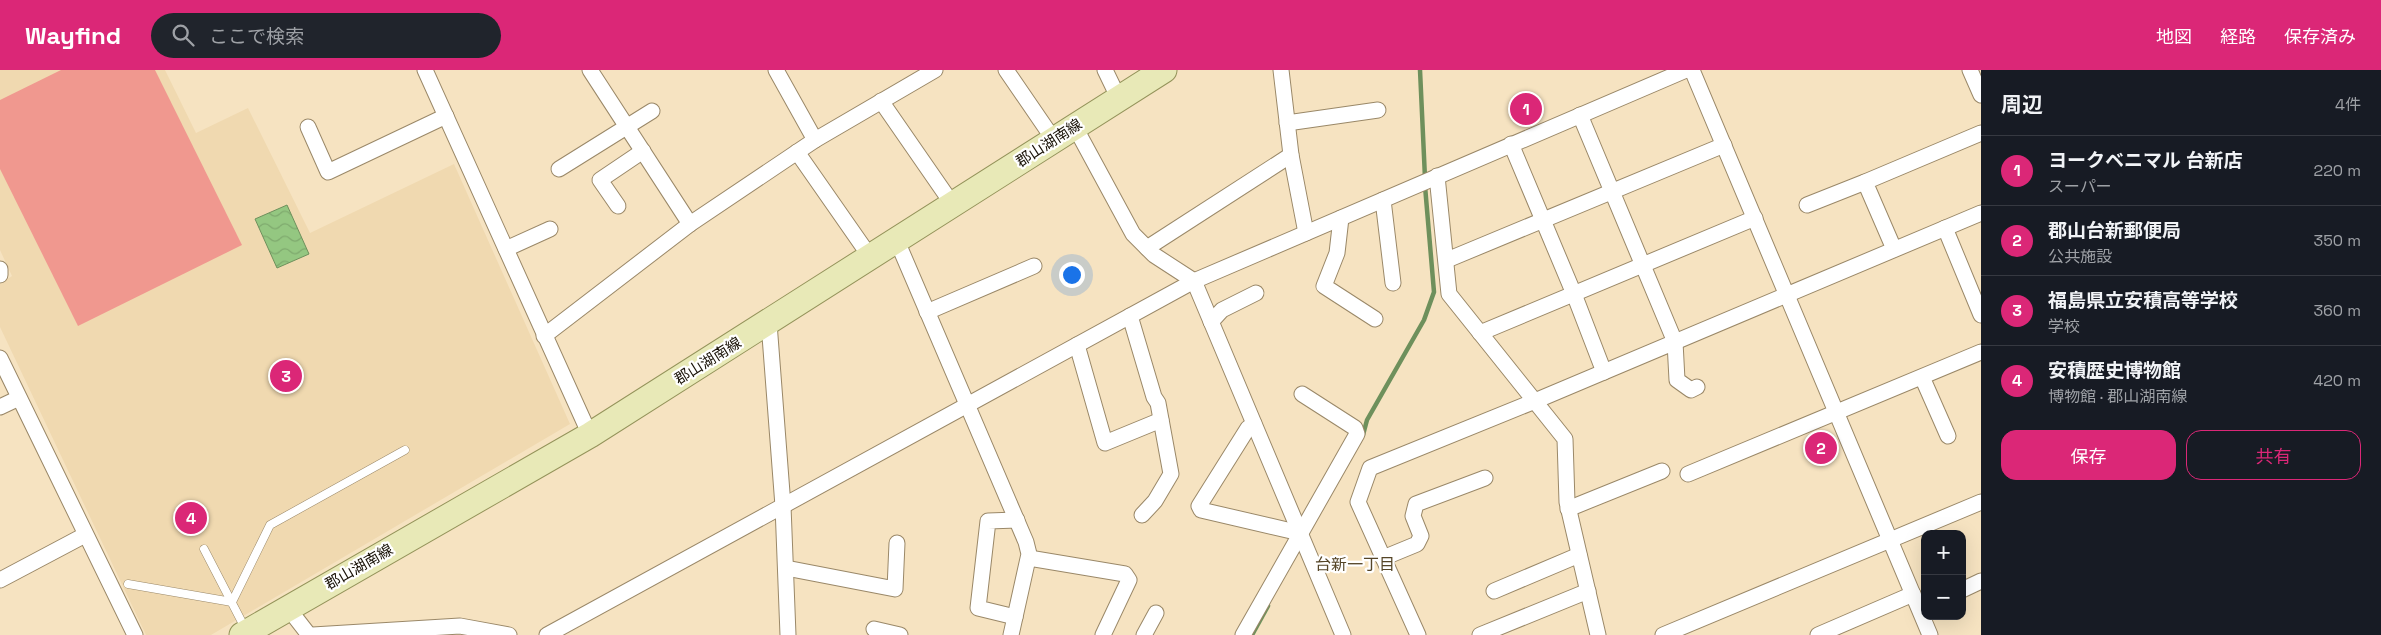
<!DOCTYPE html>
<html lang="ja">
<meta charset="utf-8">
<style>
:root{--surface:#171b24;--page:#20242c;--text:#f1f3f6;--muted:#9ea1a6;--line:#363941;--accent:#db2777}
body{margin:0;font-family:"Space Grotesk","Noto Sans JP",sans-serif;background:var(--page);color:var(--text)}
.controls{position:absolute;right:15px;bottom:15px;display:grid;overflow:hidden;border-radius:10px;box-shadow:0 5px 20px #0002}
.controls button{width:45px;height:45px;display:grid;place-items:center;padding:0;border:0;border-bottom:1px solid var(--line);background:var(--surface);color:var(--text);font:25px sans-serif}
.you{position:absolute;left:1071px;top:204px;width:18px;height:18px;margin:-12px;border:4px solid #fff;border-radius:50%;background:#1a73e8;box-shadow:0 0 0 8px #1a73e833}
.badge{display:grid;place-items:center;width:32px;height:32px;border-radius:50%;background:var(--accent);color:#fff;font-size:16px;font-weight:700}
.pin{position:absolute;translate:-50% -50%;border:2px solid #fff;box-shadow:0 1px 5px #0006}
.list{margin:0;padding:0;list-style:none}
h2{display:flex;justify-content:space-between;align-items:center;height:65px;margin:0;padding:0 20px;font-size:21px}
h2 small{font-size:16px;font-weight:400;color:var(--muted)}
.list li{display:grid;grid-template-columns:32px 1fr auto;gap:15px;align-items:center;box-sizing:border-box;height:70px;padding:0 20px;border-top:1px solid var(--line)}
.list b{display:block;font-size:19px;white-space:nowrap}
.list p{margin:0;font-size:16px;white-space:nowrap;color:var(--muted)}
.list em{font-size:16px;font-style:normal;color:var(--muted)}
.actions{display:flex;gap:10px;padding:15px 20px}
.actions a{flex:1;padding:11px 0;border:1px solid var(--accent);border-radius:15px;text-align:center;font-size:18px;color:var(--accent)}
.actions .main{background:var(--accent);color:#fff}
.icon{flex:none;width:28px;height:28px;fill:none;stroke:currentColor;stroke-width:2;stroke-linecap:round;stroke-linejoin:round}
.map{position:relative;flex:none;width:1981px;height:565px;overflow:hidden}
header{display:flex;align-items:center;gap:30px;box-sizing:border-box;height:70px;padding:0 25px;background:var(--accent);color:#fff}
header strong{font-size:24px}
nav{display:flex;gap:28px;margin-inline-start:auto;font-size:18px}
.search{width:350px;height:45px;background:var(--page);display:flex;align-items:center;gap:12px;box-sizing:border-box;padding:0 18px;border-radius:28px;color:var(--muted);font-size:19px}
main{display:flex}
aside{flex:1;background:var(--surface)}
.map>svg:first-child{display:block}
.built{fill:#f0d9b0}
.pitch{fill:#f0988f}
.water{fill:url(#water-waves);stroke:#6e905c}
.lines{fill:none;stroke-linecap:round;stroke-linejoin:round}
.stream{stroke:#6e905c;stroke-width:4.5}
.service-casing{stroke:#9a8868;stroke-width:9}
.minor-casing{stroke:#9a8868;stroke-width:17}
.primary-casing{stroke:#94935a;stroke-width:27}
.service{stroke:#fff;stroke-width:8}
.minor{stroke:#fff;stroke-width:15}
.primary{stroke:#e8e9b7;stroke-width:25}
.labels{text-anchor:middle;stroke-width:4.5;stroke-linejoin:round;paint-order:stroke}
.street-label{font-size:15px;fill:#171005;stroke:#fff}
.neighbourhood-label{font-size:16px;fill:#554527;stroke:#fff}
</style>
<header>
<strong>Wayfind</strong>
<div class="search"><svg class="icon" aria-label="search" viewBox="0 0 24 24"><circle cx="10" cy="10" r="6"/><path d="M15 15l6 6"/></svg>ここで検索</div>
<nav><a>地図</a><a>経路</a><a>保存済み</a></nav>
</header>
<main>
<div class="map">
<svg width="1981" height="565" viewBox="0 0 1981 565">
<defs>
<pattern id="water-waves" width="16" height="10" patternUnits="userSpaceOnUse" patternTransform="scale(1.25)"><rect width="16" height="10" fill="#94c781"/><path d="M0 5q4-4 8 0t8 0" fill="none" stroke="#7faa6e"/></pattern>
</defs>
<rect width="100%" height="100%" fill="#f6e3c1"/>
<path class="built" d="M 0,0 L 165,0 L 196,63 L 248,38 L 310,163 L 454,94 L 570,354 L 211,565 L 146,565 L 0,257 L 0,214 L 12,206 L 0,180 Z"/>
<path class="pitch" d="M 61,0 L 155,0 L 242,175 L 78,256 L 0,99 L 0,30 Z"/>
<path class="water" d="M 287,135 L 309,184 L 277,198 L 255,149 Z"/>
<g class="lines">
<g class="stream">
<path d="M 1420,0 L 1425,108"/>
<path d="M 1363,365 L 1367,350 L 1424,250 L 1434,222 L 1425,116"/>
<path d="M 1252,565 L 1268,536"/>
</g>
<defs>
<g id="service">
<path d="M 204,479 L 246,560"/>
<path d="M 128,514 L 232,532 L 270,455 L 405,380"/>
</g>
<g id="minor">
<path d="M 425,0 L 590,365"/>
<path d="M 590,0 L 690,154"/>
<path d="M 776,0 L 815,70"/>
<path d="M 1006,0 L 1054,70"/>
<path d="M 1105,0 L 1119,29"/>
<path d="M 1281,0 L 1291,85 L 1306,163"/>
<path d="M 1692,0 L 1930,565"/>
<path d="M 1970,0 L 1981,25"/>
<path d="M 881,31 L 953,135"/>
<path d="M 1580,45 L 1675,272 L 1677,310 L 1691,320 L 1697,317"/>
<path d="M 1287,53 L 1378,40"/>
<path d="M 308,57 L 328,102 L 446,46"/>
<path d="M 1075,57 L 1133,164 L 1154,185 L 1194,211 L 1343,565"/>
<path d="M 1511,74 L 1574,224 L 1604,302"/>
<path d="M 797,82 L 871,188"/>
<path d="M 559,99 L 652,41"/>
<path d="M 1437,106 L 1449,224 L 1565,369 L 1567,432 L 1598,565"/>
<path d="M 1383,130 L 1393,213"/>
<path d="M 1807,135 L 1865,112"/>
<path d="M 618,136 L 600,110 L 643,81"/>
<path d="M 1341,148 L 1337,183 L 1324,216 L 1375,249"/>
<path d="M 1945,158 L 1981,245"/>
<path d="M 897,171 L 1026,472 L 1029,484 L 1011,565"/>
<path d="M 1147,178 L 1291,85"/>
<path d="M 506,179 L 550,159"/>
<path d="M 1894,179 L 1865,112 L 1981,63"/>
<path d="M 1447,190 L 1724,75"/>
<path d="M 0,199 L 0,205"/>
<path d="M 927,242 L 1034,196"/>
<path d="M 1130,246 L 1154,327 L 1158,333 L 1171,404 L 1155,431 L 1142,445"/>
<path d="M 1211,252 L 1222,240 L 1256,223"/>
<path d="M 769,253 L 783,436 L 788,565"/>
<path d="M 1480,263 L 1755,148"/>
<path d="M 544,266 L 690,154 L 815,70 L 935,0"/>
<path d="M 1077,275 L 1105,373 L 1161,350"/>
<path d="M 0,288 L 135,565"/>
<path d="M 1922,307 L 1948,366"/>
<path d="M 0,337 L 19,328"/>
<path d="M 1254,354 L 1248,358 L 1199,436 L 1201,440 L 1300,463"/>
<path d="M 1688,404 L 1981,282"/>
<path d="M 1568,439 L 1662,401"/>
<path d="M 1029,488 L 1125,504 L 1129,510 L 1103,565"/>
<path d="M 1383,488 L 1417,474 L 1421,466 L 1413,446 L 1416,434 L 1485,408"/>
<path d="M 786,498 L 895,519 L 897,473"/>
<path d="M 0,510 L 85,465"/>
<path d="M 1962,520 L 1981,511"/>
<path d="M 1494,521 L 1579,485"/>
<path d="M 288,538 L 309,565"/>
<path d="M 1015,547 L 978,538 L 988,451 L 1017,450"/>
<path d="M 874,559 L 900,565"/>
<path d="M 313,565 L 460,556 L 509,565"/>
<path d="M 547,565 L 1194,211 L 1686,0"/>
<path d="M 1144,565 L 1156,543"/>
<path d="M 1243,565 L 1357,364 L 1355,358 L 1302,324"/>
<path d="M 1418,565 L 1358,432 L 1370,398 L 1535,331 L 1981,143"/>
<path d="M 1480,565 L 1588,521"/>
<path d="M 1663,565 L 1981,432"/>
<path d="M 1818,565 L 1913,524"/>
</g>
<path id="primary" d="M 242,565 L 590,365 L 1164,0"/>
</defs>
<use href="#service" class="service-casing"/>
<use href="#minor" class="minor-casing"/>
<use href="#primary" class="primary-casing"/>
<use href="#service" class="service"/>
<use href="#minor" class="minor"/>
<use href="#primary" class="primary"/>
</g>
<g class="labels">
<g class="street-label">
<text transform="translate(1049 73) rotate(-33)" y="5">郡山湖南線</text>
<text transform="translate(708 291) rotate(-32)" y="5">郡山湖南線</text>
<text transform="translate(359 497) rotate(-30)" y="5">郡山湖南線</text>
</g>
<g class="neighbourhood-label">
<text x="1355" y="500">台新一丁目</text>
</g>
</g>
</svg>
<div class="controls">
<button>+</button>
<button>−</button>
</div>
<div class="you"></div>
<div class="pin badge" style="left:1526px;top:39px">1</div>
<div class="pin badge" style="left:1821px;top:378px">2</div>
<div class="pin badge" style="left:286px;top:306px">3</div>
<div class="pin badge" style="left:191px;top:448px">4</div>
</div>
<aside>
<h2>周辺<small>4件</small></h2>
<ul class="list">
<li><span class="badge">1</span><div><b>ヨークベニマル 台新店</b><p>スーパー</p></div><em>220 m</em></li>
<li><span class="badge">2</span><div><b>郡山台新郵便局</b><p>公共施設</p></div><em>350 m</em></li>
<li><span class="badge">3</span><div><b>福島県立安積高等学校</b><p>学校</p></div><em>360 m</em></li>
<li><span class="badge">4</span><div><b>安積歴史博物館</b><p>博物館 · 郡山湖南線</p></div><em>420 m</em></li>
</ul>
<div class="actions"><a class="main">保存</a><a>共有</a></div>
</aside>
</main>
